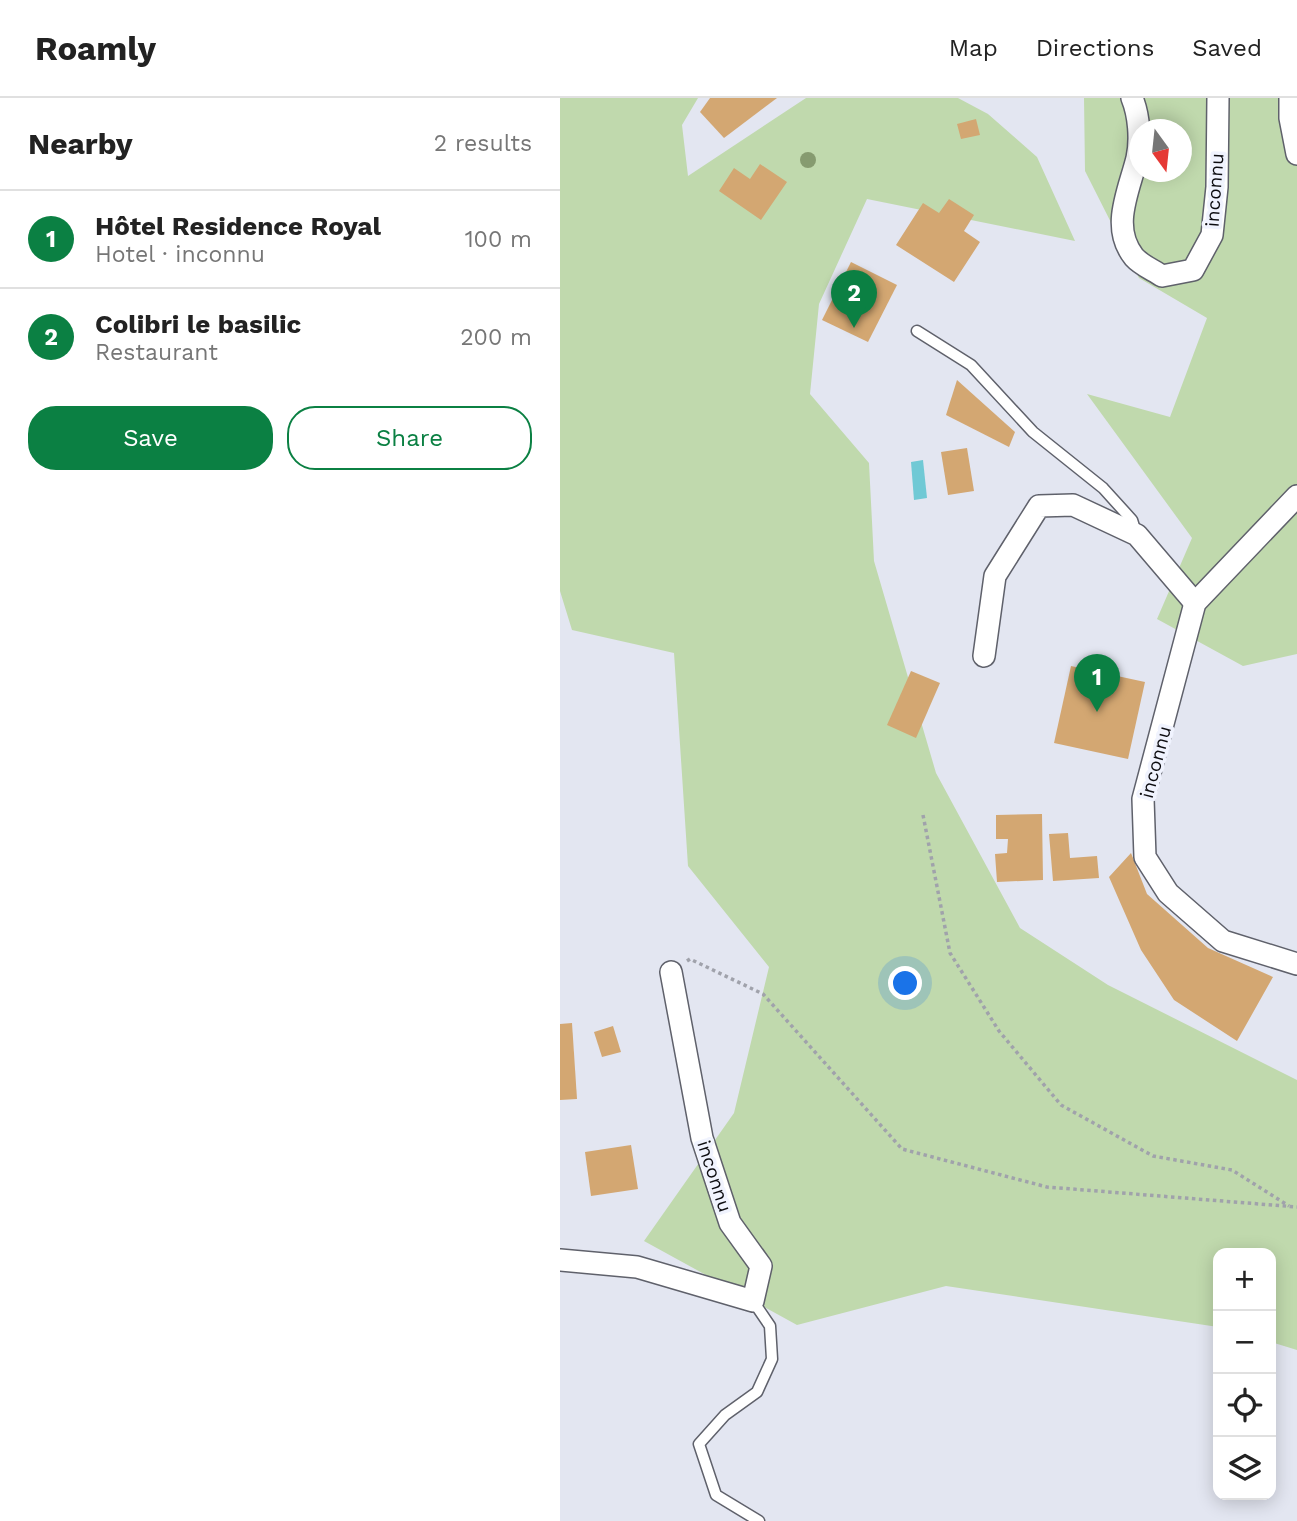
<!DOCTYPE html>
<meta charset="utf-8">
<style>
:root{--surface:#fff;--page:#f2f2f2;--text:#222;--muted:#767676;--line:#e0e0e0;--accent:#0b8043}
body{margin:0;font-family:"Work Sans",sans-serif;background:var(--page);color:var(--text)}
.controls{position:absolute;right:21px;bottom:21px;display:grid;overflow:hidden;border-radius:14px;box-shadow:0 4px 18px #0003}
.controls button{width:63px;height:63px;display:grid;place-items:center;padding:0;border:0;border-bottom:2px solid var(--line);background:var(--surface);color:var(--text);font:35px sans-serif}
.compass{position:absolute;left:569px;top:21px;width:63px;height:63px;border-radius:50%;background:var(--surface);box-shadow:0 4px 18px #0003;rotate:165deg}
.you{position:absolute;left:346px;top:886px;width:24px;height:24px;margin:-18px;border:5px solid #fff;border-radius:50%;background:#1a73e8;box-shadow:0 0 0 10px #1a73e833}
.badge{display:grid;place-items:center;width:46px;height:46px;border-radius:50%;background:var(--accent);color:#fff;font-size:23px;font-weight:700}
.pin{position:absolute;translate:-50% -58px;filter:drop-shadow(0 2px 4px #0008)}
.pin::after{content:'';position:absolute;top:37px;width:24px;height:21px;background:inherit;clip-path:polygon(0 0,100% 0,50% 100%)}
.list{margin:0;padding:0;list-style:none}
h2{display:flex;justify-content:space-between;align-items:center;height:91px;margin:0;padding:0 28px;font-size:30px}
h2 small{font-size:23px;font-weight:400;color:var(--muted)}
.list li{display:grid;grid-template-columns:46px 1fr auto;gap:21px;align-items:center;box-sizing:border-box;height:98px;padding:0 28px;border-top:2px solid var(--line)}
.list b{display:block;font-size:26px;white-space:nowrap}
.list p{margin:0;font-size:23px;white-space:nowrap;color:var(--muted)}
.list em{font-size:23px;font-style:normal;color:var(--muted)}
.actions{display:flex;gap:14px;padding:21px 28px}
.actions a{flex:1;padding:16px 0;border:2px solid var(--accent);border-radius:28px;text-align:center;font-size:24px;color:var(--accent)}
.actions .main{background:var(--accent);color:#fff}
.icon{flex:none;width:38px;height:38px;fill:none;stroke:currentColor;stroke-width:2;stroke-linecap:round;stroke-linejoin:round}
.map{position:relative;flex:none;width:737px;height:1423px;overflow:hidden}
header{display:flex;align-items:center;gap:42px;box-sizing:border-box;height:98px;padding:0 35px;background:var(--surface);border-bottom:2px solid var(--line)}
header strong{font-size:33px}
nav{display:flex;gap:38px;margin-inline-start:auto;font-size:24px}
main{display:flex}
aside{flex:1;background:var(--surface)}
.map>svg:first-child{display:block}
.green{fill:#c0d9ad;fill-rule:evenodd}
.water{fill:#70c9d5}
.building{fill:#d3a772}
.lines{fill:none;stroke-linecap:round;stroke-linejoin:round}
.service-casing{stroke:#5f616b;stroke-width:13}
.minor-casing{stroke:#5f616b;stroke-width:24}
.path{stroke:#a0a2ab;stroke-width:3.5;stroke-dasharray:3.5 3.5;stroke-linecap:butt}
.service{stroke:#fff;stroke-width:10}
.minor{stroke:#fff;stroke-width:21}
.tree{fill:#869b70}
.labels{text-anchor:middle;stroke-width:7;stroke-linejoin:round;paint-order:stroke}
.street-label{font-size:19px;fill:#0c0c10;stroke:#f0f3fe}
</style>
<header>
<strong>Roamly</strong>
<nav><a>Map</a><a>Directions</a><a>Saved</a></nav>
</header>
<main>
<aside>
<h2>Nearby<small>2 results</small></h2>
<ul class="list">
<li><span class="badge">1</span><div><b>Hôtel Residence Royal</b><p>Hotel · inconnu</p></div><em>100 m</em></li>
<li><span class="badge">2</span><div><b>Colibri le basilic</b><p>Restaurant</p></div><em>200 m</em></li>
</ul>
<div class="actions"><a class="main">Save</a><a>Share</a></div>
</aside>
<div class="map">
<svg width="737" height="1423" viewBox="0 0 737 1423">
<rect width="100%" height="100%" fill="#e3e6f1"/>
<g class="green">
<path d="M 0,0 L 138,0 L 122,27 L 128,78 L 246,0 L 398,0 L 428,16 L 477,59 L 515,143 L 307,101 L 259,206 L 250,296 L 309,365 L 314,463 L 376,675 L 460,830 L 548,887 L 737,982 L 737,1252 L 711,1244 L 711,1155 L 658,1155 L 658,1229 L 386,1188 L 237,1227 L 84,1143 L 174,1015 L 209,869 L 128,768 L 114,555 L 12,532 L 0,493 Z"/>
<path d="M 524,0 L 737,0 L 737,556 L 683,568 L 597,521 L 632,440 L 527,296 L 610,319 L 647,220 L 579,180 L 525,73 ZM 580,32 L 622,32 L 622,74 L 580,74 Z"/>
</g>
<path class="water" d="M 363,362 L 367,400 L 354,402 L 351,364 Z"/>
<g class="building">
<path d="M 150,0 L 217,0 L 164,40 L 140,14 Z"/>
<path d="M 416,21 L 420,37 L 401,41 L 397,26 Z"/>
<path d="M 200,66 L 227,84 L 201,122 L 159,93 L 174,70 L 190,81 Z"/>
<path d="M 389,101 L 414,117 L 404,133 L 420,144 L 394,184 L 336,147 L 363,105 L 379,115 Z"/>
<path d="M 291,164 L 337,187 L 308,244 L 262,222 Z"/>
<path d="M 397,282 L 455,334 L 449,349 L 386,317 Z"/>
<path d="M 407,350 L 414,393 L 388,397 L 381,354 Z"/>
<path d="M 511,568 L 585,584 L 568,661 L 494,645 Z"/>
<path d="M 351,573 L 380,585 L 356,640 L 327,627 Z"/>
<path d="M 482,716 L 483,782 L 437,784 L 435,756 L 447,755 L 448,741 L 436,741 L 436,717 Z"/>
<path d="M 508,735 L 510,760 L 537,758 L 539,780 L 493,783 L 489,736 Z"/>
<path d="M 571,755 L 587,796 L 648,850 L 713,879 L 677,943 L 614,902 L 581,852 L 549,779 Z"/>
<path d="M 12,925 L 17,1001 L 0,1002 L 0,926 Z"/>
<path d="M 53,928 L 61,954 L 42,959 L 34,934 Z"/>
<path d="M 71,1047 L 78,1091 L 31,1098 L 25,1054 Z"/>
</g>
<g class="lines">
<defs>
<g id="service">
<path d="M 357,233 L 411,267 L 473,334 L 543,390 L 572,422 L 576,435"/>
<path d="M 193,1203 L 210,1228 L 212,1261 L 197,1294 L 165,1317 L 139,1346 L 156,1397 L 199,1423"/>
</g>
<g id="minor">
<path d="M 572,0 C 579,17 581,42 577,60 C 569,93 550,129 574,159 C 581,167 593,172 602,178 L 633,172 L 652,137 L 657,89 L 658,0"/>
<path d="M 730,0 L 730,20 L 737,56"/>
<path d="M 737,398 L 635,505 L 583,701 L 585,759 L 608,795 L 663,843 L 737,866"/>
<path d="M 424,558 L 435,478 L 479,408 L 513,407 L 577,437 L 635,505"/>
<path d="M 0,1162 L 77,1169 L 193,1203 L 201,1168 L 170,1125 L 142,1040 L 111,874"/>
</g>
</defs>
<use href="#service" class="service-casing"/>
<use href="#minor" class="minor-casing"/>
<g class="path">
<path d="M 363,717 L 390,855 L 439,933 L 501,1007 L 593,1058 L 672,1072 L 729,1108"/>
<path d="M 127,863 L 130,861 L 203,896 L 342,1051 L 487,1089 L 737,1109"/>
</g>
<use href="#service" class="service"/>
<use href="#minor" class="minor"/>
</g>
<circle class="tree" cx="248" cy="62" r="8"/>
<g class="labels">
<g class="street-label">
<text transform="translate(654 92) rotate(-86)" y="7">inconnu</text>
<text transform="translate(595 664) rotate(-75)" y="7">inconnu</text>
<text transform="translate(155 1078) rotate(72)" y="7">inconnu</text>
</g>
</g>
</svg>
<div class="controls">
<button>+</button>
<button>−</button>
<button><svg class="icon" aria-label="locate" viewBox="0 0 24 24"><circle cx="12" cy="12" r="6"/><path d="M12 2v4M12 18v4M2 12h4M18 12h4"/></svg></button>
<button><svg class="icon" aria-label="layers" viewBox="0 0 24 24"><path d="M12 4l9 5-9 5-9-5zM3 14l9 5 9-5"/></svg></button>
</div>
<svg class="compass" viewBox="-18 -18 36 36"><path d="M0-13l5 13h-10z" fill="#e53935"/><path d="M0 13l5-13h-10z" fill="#767676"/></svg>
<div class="you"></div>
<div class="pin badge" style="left:537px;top:614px">1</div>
<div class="pin badge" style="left:294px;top:230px">2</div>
</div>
</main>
